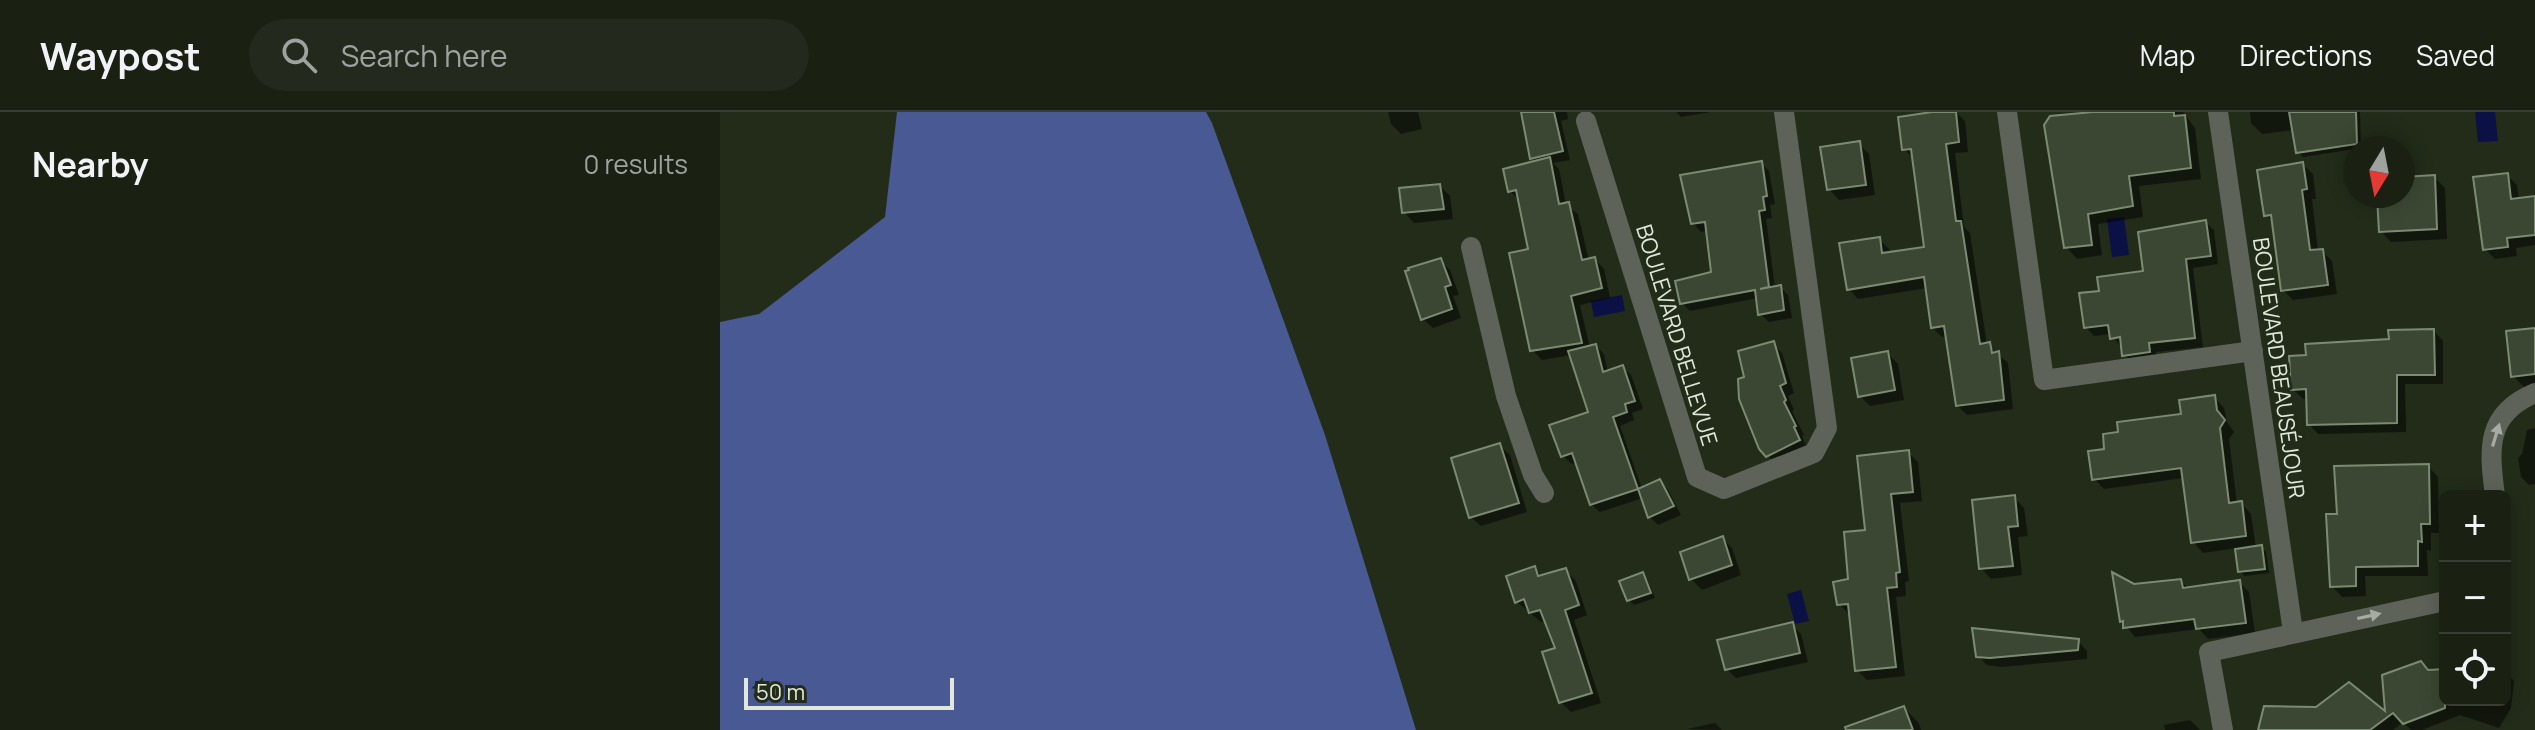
<!DOCTYPE html>
<meta charset="utf-8">
<style>
:root{--surface:#1a2113;--page:#23291c;--text:#f1f3f6;--muted:#9fa3a0;--line:#383e33}
body{margin:0;font-family:Manrope,sans-serif;background:var(--page);color:var(--text)}
.controls{position:absolute;right:24px;bottom:24px;display:grid;overflow:hidden;border-radius:12px;box-shadow:0 4px 20px #0003}
.controls button{width:72px;height:72px;display:grid;place-items:center;padding:0;border:0;border-bottom:2px solid var(--line);background:var(--surface);color:var(--text);font:40px sans-serif}
.compass{position:absolute;left:1623px;top:24px;width:72px;height:72px;border-radius:50%;background:var(--surface);box-shadow:0 4px 20px #0003;rotate:190deg}
.scale{position:absolute;left:24px;bottom:20px;width:210px;box-sizing:border-box;padding-left:8px;border:4px solid #e1e8db;border-top:0;font-size:22px;line-height:28px;white-space:nowrap;color:#e1e8db;-webkit-text-stroke:6px #222c19;paint-order:stroke}
.list{margin:0;padding:0;list-style:none}
h2{display:flex;justify-content:space-between;align-items:center;height:104px;margin:0;padding:0 32px;font-size:34px}
h2 small{font-size:26px;font-weight:400;color:var(--muted)}
.icon{flex:none;width:44px;height:44px;fill:none;stroke:currentColor;stroke-width:2;stroke-linecap:round;stroke-linejoin:round}
.map{position:relative;flex:none;width:1815px;height:618px;overflow:hidden}
header{display:flex;align-items:center;gap:48px;box-sizing:border-box;height:112px;padding:0 40px;background:var(--surface);border-bottom:2px solid var(--line)}
header strong{font-size:38px}
nav{display:flex;gap:44px;margin-inline-start:auto;font-size:28px}
.search{width:560px;height:72px;background:var(--page);display:flex;align-items:center;gap:20px;box-sizing:border-box;padding:0 28px;border-radius:44px;color:var(--muted);font-size:30px}
main{display:flex}
aside{flex:1;background:var(--surface)}
.map>svg:first-child{display:block}
.forest{fill:#495993}
.water{fill:#0b1144}
.shadow{fill:#0007}
.building{fill:#3b4732;stroke:#7d8a73;stroke-width:2}
.lines{fill:none;stroke-linecap:round;stroke-linejoin:round}
.minor{stroke:#5e635a;stroke-width:20}
.oneway{fill:#a6aca1}
.labels{text-anchor:middle;stroke-width:6;stroke-linejoin:round;paint-order:stroke}
.street-label{font-size:22px;fill:#e1e8db;stroke:#222c19}
</style>
<header>
<strong>Waypost</strong>
<div class="search"><svg class="icon" aria-label="search" viewBox="0 0 24 24"><circle cx="10" cy="10" r="6"/><path d="M15 15l6 6"/></svg>Search here</div>
<nav><a>Map</a><a>Directions</a><a>Saved</a></nav>
</header>
<main>
<aside>
<h2>Nearby<small>0 results</small></h2>
<ul class="list">
</ul>
</aside>
<div class="map">
<svg width="1815" height="618" viewBox="0 0 1815 618">
<rect width="100%" height="100%" fill="#222c19"/>
<path class="forest" d="M 177,0 L 486,0 L 492,11 L 605,323 L 696,618 L 0,618 L 0,210 L 39,202 L 165,105 Z"/>
<g class="water">
<path d="M 1755,0 L 1775,0 L 1778,29 L 1758,30 Z"/>
<path d="M 1404,105 L 1409,143 L 1392,145 L 1387,107 Z"/>
<path d="M 902,183 L 905,199 L 874,205 L 871,189 Z"/>
<path d="M 1081,478 L 1089,509 L 1075,512 L 1067,482 Z"/>
</g>
<g class="shadow">
<path d="M 668,0 L 698,0 L 702,17 L 681,22 L 671,12 Z"/>
<path d="M 803,0 L 847,0 L 848,7 L 841,9 L 850,48 L 833,51 L 839,57 L 846,93 L 858,102 L 869,149 L 875,147 L 884,157 L 890,186 L 860,193 L 870,236 L 876,234 L 884,242 L 888,260 L 902,255 L 911,263 L 923,297 L 912,301 L 914,308 L 900,314 L 922,377 L 939,369 L 948,378 L 961,403 L 938,413 L 930,405 L 923,386 L 880,400 L 871,392 L 858,350 L 852,352 L 843,344 L 871,301 L 851,243 L 822,248 L 812,238 L 811,139 L 800,89 L 790,79 L 817,51 L 812,46 Z"/>
<path d="M 956,0 L 991,0 L 961,5 Z"/>
<path d="M 1227,0 L 1236,0 L 1245,9 L 1248,40 L 1235,41 L 1244,115 L 1250,121 L 1267,233 L 1288,251 L 1293,297 L 1247,303 L 1237,293 L 1228,224 L 1222,225 L 1212,215 L 1207,176 L 1138,187 L 1129,177 L 1159,127 L 1169,137 L 1170,142 L 1207,137 L 1195,48 L 1184,37 Z"/>
<path d="M 1392,0 L 1463,0 L 1475,16 L 1481,67 L 1419,74 L 1423,105 L 1378,112 L 1382,143 L 1357,147 L 1346,135 Z"/>
<path d="M 1530,0 L 1640,0 L 1641,36 L 1583,45 L 1578,40 L 1574,18 L 1542,22 L 1531,11 Z"/>
<path d="M 1139,32 L 1149,42 L 1155,83 L 1119,88 L 1109,77 Z"/>
<path d="M 1041,51 L 1049,59 L 1055,92 L 1050,93 L 1052,106 L 1046,107 L 1055,176 L 1060,175 L 1068,183 L 1072,206 L 1049,210 L 1040,202 L 1038,186 L 970,199 L 962,191 L 994,161 L 988,118 L 981,120 L 973,111 Z"/>
<path d="M 1582,52 L 1593,62 L 1596,87 L 1592,87 L 1598,139 L 1602,139 L 1612,149 L 1617,182 L 1573,188 L 1563,178 L 1554,111 L 1546,103 Z"/>
<path d="M 1787,63 L 1797,73 L 1799,88 L 1815,87 L 1815,133 L 1796,136 L 1797,144 L 1775,147 L 1765,137 Z"/>
<path d="M 1714,65 L 1725,76 L 1727,127 L 1671,130 L 1661,119 L 1659,84 L 1683,84 L 1683,67 Z"/>
<path d="M 720,74 L 730,84 L 733,107 L 694,111 L 684,100 Z"/>
<path d="M 1485,110 L 1494,118 L 1498,152 L 1473,156 L 1483,235 L 1436,240 L 1437,248 L 1413,252 L 1404,243 L 1403,234 L 1400,234 L 1391,222 L 1374,224 L 1366,215 L 1381,180 L 1425,161 Z"/>
<path d="M 720,148 L 730,158 L 739,183 L 733,184 L 741,206 L 713,216 L 703,207 Z"/>
<path d="M 1815,218 L 1815,273 L 1804,275 L 1793,264 Z"/>
<path d="M 1714,219 L 1723,229 L 1723,272 L 1685,272 L 1686,320 L 1598,322 L 1589,312 L 1588,286 L 1583,287 L 1573,277 L 1671,229 Z"/>
<path d="M 1053,232 L 1062,241 L 1074,281 L 1068,284 L 1074,298 L 1072,299 L 1084,323 L 1082,324 L 1088,338 L 1057,353 L 1041,336 L 1026,266 Z"/>
<path d="M 1168,242 L 1178,252 L 1184,288 L 1150,294 L 1140,284 Z"/>
<path d="M 1494,285 L 1504,296 L 1507,310 L 1514,320 L 1509,327 L 1517,392 L 1521,391 L 1531,402 L 1536,436 L 1541,435 L 1546,440 L 1549,461 L 1525,464 L 1520,460 L 1517,436 L 1483,441 L 1473,430 L 1464,366 L 1384,377 L 1374,367 L 1387,338 L 1463,304 Z"/>
<path d="M 1815,316 L 1815,372 L 1809,373 L 1801,365 L 1798,346 L 1802,342 L 1807,318 Z"/>
<path d="M 780,334 L 790,343 L 807,400 L 761,414 L 751,405 Z"/>
<path d="M 1188,340 L 1198,350 L 1202,389 L 1180,391 L 1189,469 L 1185,470 L 1186,484 L 1176,485 L 1185,564 L 1147,568 L 1137,558 L 1129,502 L 1119,492 L 1147,420 Z"/>
<path d="M 1708,354 L 1718,365 L 1719,421 L 1711,421 L 1711,439 L 1707,438 L 1708,464 L 1645,464 L 1646,484 L 1622,485 L 1612,474 L 1620,403 Z"/>
<path d="M 1294,385 L 1304,396 L 1308,424 L 1298,425 L 1302,463 L 1271,467 L 1261,456 Z"/>
<path d="M 1002,426 L 1012,436 L 1021,463 L 982,478 L 971,467 L 962,441 Z"/>
<path d="M 814,456 L 823,465 L 845,458 L 856,469 L 867,503 L 854,508 L 881,591 L 851,600 L 841,590 L 838,538 L 826,508 L 821,510 L 797,490 Z"/>
<path d="M 922,463 L 927,467 L 935,486 L 914,493 L 909,488 Z"/>
<path d="M 1461,469 L 1469,477 L 1519,470 L 1529,480 L 1535,521 L 1488,527 L 1479,517 L 1415,525 L 1402,509 L 1414,474 Z"/>
<path d="M 1072,513 L 1081,522 L 1088,550 L 1016,566 L 1007,557 Z"/>
<path d="M 1358,529 L 1367,539 L 1367,547 L 1281,555 L 1267,553 L 1258,544 Z"/>
<path d="M 1725,559 L 1725,588 L 1785,588 L 1785,560 L 1794,569 L 1791,596 L 1779,616 L 1740,603 L 1702,618 L 1691,618 L 1683,610 L 1673,618 L 1540,618 L 1668,604 L 1710,560 Z"/>
<path d="M 1184,596 L 1199,611 L 1201,618 L 1141,618 Z"/>
<path d="M 1470,608 L 1480,618 L 1445,618 L 1444,613 Z"/>
<path d="M 995,611 L 1002,618 L 967,617 Z"/>
</g>
<g class="building">
<path d="M 801,0 L 834,0 L 843,39 L 810,47 Z"/>
<path d="M 1212,0 L 1236,0 L 1239,30 L 1226,32 L 1236,109 L 1241,109 L 1260,232 L 1270,230 L 1272,241 L 1279,239 L 1284,288 L 1236,294 L 1224,214 L 1211,216 L 1204,165 L 1127,178 L 1119,131 L 1160,125 L 1162,141 L 1204,135 L 1191,37 L 1182,38 L 1178,5 Z"/>
<path d="M 1373,0 L 1454,0 L 1454,4 L 1465,3 L 1471,56 L 1409,64 L 1413,94 L 1368,102 L 1372,133 L 1344,136 L 1324,13 L 1330,4 Z"/>
<path d="M 1569,0 L 1636,0 L 1637,32 L 1576,41 Z"/>
<path d="M 1140,29 L 1146,73 L 1107,78 L 1100,35 Z"/>
<path d="M 830,45 L 839,92 L 849,90 L 862,148 L 875,145 L 882,176 L 851,184 L 862,231 L 810,239 L 789,141 L 808,137 L 796,78 L 788,80 L 783,57 Z"/>
<path d="M 1042,49 L 1047,84 L 1043,85 L 1045,98 L 1039,99 L 1049,175 L 1040,177 L 1061,173 L 1064,198 L 1038,203 L 1035,178 L 960,192 L 955,169 L 991,160 L 985,110 L 971,112 L 960,63 Z"/>
<path d="M 1583,50 L 1587,77 L 1582,78 L 1590,138 L 1603,137 L 1608,173 L 1561,179 L 1551,103 L 1544,104 L 1537,58 Z"/>
<path d="M 1788,61 L 1791,87 L 1815,84 L 1815,123 L 1787,126 L 1788,135 L 1763,138 L 1753,65 Z"/>
<path d="M 1715,63 L 1717,117 L 1659,120 L 1657,84 L 1683,84 L 1683,65 Z"/>
<path d="M 720,72 L 724,97 L 682,101 L 679,76 Z"/>
<path d="M 1486,108 L 1491,144 L 1466,147 L 1475,226 L 1429,231 L 1430,240 L 1402,244 L 1400,225 L 1390,227 L 1388,213 L 1364,216 L 1359,181 L 1379,179 L 1377,165 L 1423,159 L 1418,120 Z"/>
<path d="M 721,146 L 731,173 L 725,175 L 732,197 L 701,208 L 685,159 L 689,158 L 688,156 Z"/>
<path d="M 1815,216 L 1815,262 L 1791,265 L 1786,219 Z"/>
<path d="M 1714,217 L 1715,263 L 1677,263 L 1677,311 L 1587,313 L 1586,277 L 1571,278 L 1569,244 L 1586,243 L 1585,232 L 1669,227 L 1668,218 Z"/>
<path d="M 1054,229 L 1066,271 L 1060,274 L 1066,288 L 1064,290 L 1076,314 L 1074,315 L 1080,328 L 1046,345 L 1039,337 L 1019,287 L 1018,267 L 1024,265 L 1018,239 Z"/>
<path d="M 876,232 L 883,260 L 903,253 L 915,289 L 905,292 L 907,300 L 893,305 L 918,377 L 940,367 L 954,394 L 928,406 L 918,377 L 870,393 L 852,341 L 841,345 L 829,313 L 868,300 L 848,239 Z"/>
<path d="M 1168,239 L 1175,278 L 1138,285 L 1131,246 Z"/>
<path d="M 1495,283 L 1497,298 L 1505,308 L 1500,316 L 1509,391 L 1522,389 L 1526,424 L 1471,431 L 1461,356 L 1372,368 L 1368,339 L 1384,337 L 1383,322 L 1398,320 L 1397,310 L 1461,302 L 1459,288 Z"/>
<path d="M 780,331 L 799,391 L 749,406 L 731,346 Z"/>
<path d="M 1189,338 L 1193,380 L 1171,382 L 1180,460 L 1176,461 L 1177,475 L 1167,476 L 1176,555 L 1135,559 L 1128,492 L 1117,493 L 1113,470 L 1128,467 L 1124,420 L 1145,418 L 1137,344 Z"/>
<path d="M 1709,352 L 1710,412 L 1701,412 L 1702,430 L 1698,429 L 1698,454 L 1636,455 L 1636,474 L 1610,475 L 1606,402 L 1617,402 L 1614,354 Z"/>
<path d="M 1295,383 L 1298,414 L 1288,415 L 1293,454 L 1259,457 L 1252,388 Z"/>
<path d="M 1003,424 L 1012,453 L 969,468 L 960,440 Z"/>
<path d="M 1542,433 L 1545,457 L 1518,460 L 1515,437 Z"/>
<path d="M 815,454 L 818,464 L 846,456 L 859,493 L 845,498 L 872,581 L 839,591 L 822,540 L 835,536 L 820,498 L 809,501 L 804,487 L 795,491 L 786,464 Z"/>
<path d="M 923,460 L 931,481 L 907,489 L 899,469 Z"/>
<path d="M 1392,460 L 1414,472 L 1461,467 L 1463,476 L 1520,468 L 1526,511 L 1476,517 L 1474,507 L 1403,516 L 1403,509 L 1400,510 Z"/>
<path d="M 1073,510 L 1080,541 L 1005,558 L 997,528 Z"/>
<path d="M 1252,516 L 1359,527 L 1358,538 L 1270,546 L 1256,545 Z"/>
<path d="M 1701,549 L 1708,558 L 1725,557 L 1725,596 L 1683,612 L 1673,601 L 1650,618 L 1538,618 L 1544,594 L 1596,595 L 1629,570 L 1665,599 L 1662,563 Z"/>
<path d="M 1184,594 L 1193,618 L 1126,618 L 1125,615 Z"/>
</g>
<g class="lines">
<g class="minor">
<path d="M 1287,0 L 1324,268 L 1533,239"/>
<path d="M 1498,0 L 1573,520"/>
<path d="M 866,9 L 977,365 L 1004,377 L 1094,341 L 1107,316 L 1064,0"/>
<path d="M 751,135 L 786,284 L 813,363 L 824,381"/>
<path d="M 1775,384 C 1769,337 1765,302 1815,281"/>
<path d="M 1503,618 L 1489,540 L 1725,489"/>
</g>
</g>
<defs><path id="oneway-solid" d="M-6-.8H1V-3.2L6.5 0L1 3.2V.8H-6Z" transform="scale(2)"/></defs>
<g class="oneway">
<use href="#oneway-solid" transform="translate(1776 323) rotate(-73)"/>
<use href="#oneway-solid" transform="translate(1649 504) rotate(-12)"/>
</g>
<g class="labels">
<g class="street-label">
<text transform="translate(957 223) rotate(73)" y="8">BOULEVARD BELLEVUE</text>
<text transform="translate(1559 256) rotate(82)" y="8">BOULEVARD BEAUSÉJOUR</text>
</g>
</g>
</svg>
<div class="controls">
<button>+</button>
<button>−</button>
<button><svg class="icon" aria-label="locate" viewBox="0 0 24 24"><circle cx="12" cy="12" r="6"/><path d="M12 2v4M12 18v4M2 12h4M18 12h4"/></svg></button>
</div>
<svg class="compass" viewBox="-18 -18 36 36"><path d="M0-13l5 13h-10z" fill="#e53935"/><path d="M0 13l5-13h-10z" fill="#9fa3a0"/></svg>
<div class="scale">50 m</div>
</div>
</main>
